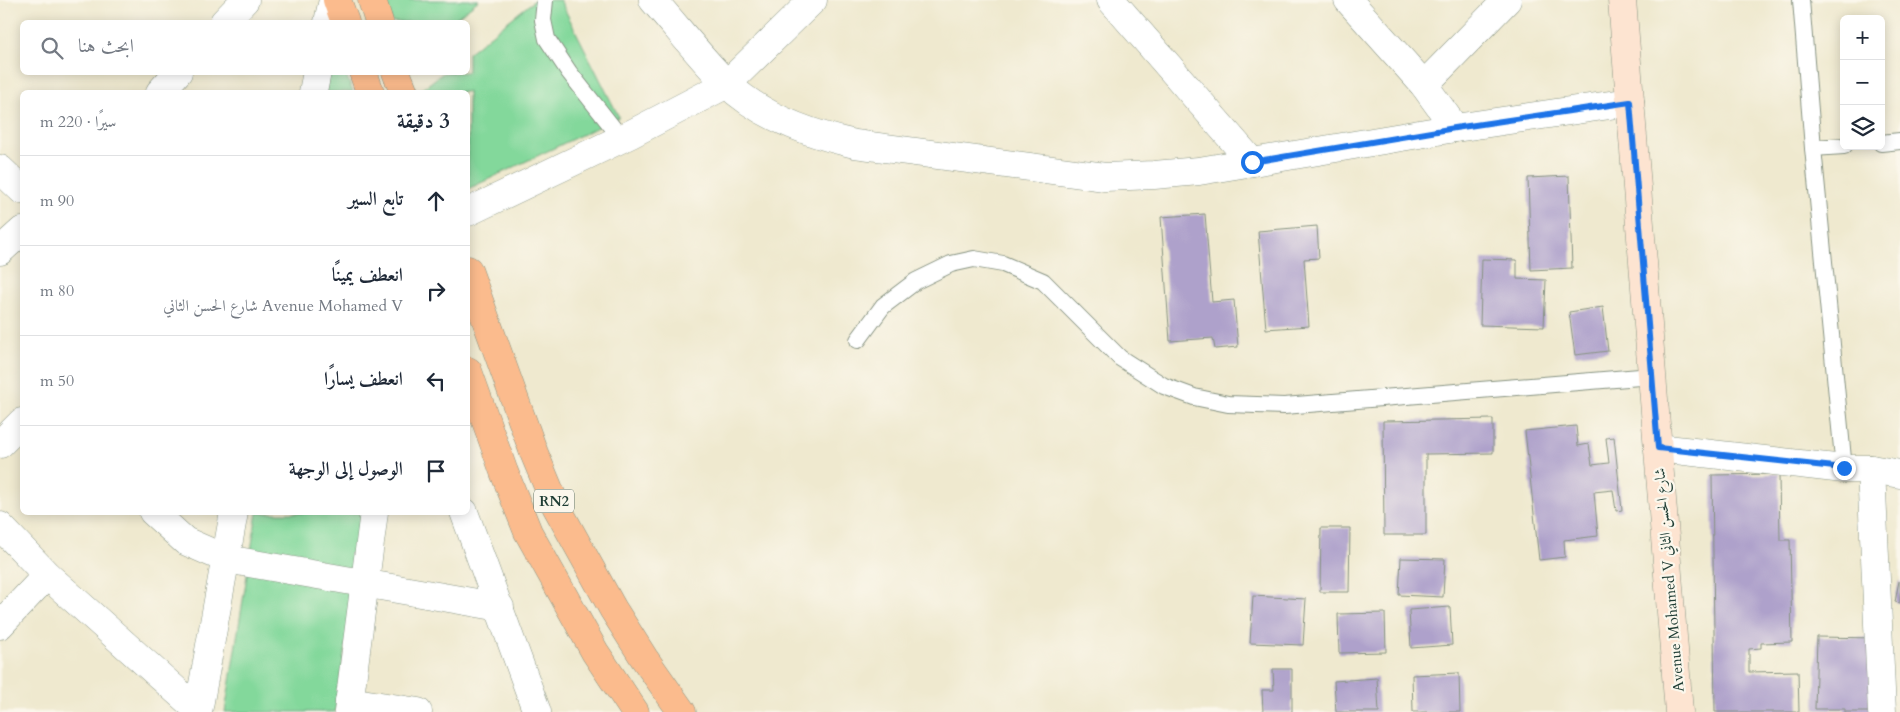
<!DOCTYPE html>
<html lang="ar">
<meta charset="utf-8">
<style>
:root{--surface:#fff;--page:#f2f2f3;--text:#1f2937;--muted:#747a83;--line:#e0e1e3}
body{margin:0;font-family:Cardo,Amiri,serif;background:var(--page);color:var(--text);direction:rtl}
.controls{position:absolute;right:15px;top:15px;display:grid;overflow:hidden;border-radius:8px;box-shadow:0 2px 12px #0003}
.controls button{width:45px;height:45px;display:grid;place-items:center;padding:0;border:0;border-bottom:1px solid var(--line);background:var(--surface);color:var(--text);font:25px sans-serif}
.stop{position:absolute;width:15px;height:15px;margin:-11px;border:4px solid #1a73e8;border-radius:50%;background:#fff}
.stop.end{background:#1a73e8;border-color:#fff;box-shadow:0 1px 5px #0008}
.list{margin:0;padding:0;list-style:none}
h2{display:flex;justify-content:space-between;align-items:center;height:65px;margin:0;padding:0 20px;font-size:21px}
h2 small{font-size:16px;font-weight:400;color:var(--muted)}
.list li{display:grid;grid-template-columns:32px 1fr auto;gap:15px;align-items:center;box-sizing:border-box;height:90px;padding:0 20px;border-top:1px solid var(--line)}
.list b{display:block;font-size:19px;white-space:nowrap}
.list p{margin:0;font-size:16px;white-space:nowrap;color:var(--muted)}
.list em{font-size:16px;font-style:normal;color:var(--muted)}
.icon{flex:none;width:28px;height:28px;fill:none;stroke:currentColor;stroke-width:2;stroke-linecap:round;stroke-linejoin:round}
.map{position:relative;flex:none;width:1900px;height:712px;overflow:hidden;direction:ltr}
.search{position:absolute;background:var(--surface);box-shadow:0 2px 12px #0003;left:20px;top:20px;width:450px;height:55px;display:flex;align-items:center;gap:12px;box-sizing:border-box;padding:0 18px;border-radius:8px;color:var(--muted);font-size:19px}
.panel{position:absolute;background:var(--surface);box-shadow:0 2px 12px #0003;left:20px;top:90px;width:450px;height:425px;border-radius:8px;direction:rtl}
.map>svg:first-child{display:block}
.green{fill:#83d89b;stroke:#518a68}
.building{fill:#aea1cb}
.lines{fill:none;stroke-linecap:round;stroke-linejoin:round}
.lane-casing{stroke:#879382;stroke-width:18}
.street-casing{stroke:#879382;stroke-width:29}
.secondary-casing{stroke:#879382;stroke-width:29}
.highway-casing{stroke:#879382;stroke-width:29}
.lane{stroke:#fff;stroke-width:16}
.street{stroke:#fff;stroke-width:28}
.secondary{stroke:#fde4d1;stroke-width:28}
.highway{stroke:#fbbb8d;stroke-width:28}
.route{stroke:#1a73e8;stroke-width:6}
.labels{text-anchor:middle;stroke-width:4.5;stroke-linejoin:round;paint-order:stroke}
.shield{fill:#fbf7ec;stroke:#61756b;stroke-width:1}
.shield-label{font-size:14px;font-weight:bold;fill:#1f3d34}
.street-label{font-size:15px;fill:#1f3d34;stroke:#fbf7ec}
</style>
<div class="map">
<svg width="1900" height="712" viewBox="0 0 1900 712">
<rect width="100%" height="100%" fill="#fbf7ec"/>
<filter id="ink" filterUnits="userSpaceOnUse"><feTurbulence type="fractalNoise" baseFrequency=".02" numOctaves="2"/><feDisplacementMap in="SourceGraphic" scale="10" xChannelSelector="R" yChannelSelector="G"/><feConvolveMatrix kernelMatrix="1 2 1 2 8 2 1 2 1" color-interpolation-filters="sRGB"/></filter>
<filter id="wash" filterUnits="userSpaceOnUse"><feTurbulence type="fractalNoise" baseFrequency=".0096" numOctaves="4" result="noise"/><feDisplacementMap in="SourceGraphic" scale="20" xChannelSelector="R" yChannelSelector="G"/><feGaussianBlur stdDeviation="1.12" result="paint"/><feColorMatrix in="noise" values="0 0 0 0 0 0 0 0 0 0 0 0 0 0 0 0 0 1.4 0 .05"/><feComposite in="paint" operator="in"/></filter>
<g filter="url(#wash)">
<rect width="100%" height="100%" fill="#efe9cf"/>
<g class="green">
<path d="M 382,0 L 479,0 L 451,22 L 392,22 Z"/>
<path d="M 535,0 L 560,0 L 619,117 L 468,189 L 468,92 L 418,92 L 443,73 L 468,72 L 468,53 Z"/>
<path d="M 328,73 L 345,73 L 353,92 L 325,92 Z"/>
<path d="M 257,513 L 366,513 L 335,712 L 225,712 Z"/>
</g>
<g id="blocks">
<g class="building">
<path d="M 1569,176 L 1572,268 L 1531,270 L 1528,178 Z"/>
<path d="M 1205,214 L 1212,302 L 1234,300 L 1238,347 L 1215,349 L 1213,338 L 1170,341 L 1161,217 Z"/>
<path d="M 1317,226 L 1319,258 L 1304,259 L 1309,326 L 1266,329 L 1258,231 Z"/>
<path d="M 1482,259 L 1517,260 L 1517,279 L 1546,280 L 1544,327 L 1480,325 Z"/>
<path d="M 1603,307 L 1608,351 L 1575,355 L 1569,312 Z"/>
<path d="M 1493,419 L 1493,453 L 1426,454 L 1426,535 L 1384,535 L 1383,421 Z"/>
<path d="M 1576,426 L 1578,446 L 1589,444 L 1592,465 L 1609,463 L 1606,438 L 1614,437 L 1622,510 L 1616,511 L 1613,490 L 1594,492 L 1598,536 L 1564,540 L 1565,557 L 1539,560 L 1525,431 Z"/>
<path d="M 1779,474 L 1780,540 L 1790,540 L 1792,642 L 1761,643 L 1761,648 L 1749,649 L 1749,672 L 1798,671 L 1799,712 L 1715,712 L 1712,475 Z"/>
<path d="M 1321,528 L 1350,528 L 1349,592 L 1320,592 Z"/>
<path d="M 1401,558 L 1445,559 L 1443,597 L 1399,595 Z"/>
<path d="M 1899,581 L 1900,581 L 1900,603 L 1895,602 Z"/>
<path d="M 1253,596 L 1306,599 L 1303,645 L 1250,643 Z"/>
<path d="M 1450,607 L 1452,645 L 1411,648 L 1409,610 Z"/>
<path d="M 1385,613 L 1386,652 L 1339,653 L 1338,614 Z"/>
<path d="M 1817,637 L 1878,638 L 1876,712 L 1845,712 L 1845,709 L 1815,709 Z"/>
<path d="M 1273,669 L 1292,669 L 1292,712 L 1263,712 L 1262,690 L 1274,690 Z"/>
<path d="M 1459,673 L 1460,712 L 1413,712 L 1412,675 Z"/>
<path d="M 1377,678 L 1379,712 L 1336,712 L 1334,681 Z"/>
</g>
</g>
</g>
<g filter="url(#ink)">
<use href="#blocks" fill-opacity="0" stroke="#879382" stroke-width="1"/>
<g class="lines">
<defs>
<g id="lane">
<path d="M 545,0 L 543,20 L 547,39 L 569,72 L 621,138"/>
<path d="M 1801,0 L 1813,148 L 1844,469"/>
<path d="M 1881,143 L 1900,141"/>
<path d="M 1813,148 L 1844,146"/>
<path d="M 858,340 L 883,306 L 916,281 L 951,264 L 974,259 L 1003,264 L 1043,281 L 1120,358 L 1164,386 L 1194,397 L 1228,404 L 1284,406 L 1652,376"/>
</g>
<g id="street">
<path d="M 653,0 C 677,27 700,57 726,83 C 760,116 810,134 855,144 L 1105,177 L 1154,175 L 1199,171 L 1455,128 L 1630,102"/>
<path d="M 1111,0 L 1252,162"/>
<path d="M 1348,0 L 1424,85 L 1455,128"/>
<path d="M 224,22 L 245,0"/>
<path d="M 328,22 L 333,0"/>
<path d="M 1424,85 L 1507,0"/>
<path d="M 160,92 L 178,72"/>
<path d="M 313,92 L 317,72"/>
<path d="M 0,169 L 22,190"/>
<path d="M 468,212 L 631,134 L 727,84 L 813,0"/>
<path d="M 0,251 L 22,231"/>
<path d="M 0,444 L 22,422"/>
<path d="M 1658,448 L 1844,469 L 1871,469 L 1900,474"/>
<path d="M 1871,469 L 1882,712"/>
<path d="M 153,512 L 185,541 L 226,559 L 500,607"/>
<path d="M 464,512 L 537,712"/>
<path d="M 0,526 L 47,575 L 198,710"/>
<path d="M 0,625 L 47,575"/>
<path d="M 349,701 L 418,712"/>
<path d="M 198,712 L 234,512"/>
<path d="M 348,712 L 374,512"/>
</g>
<path id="secondary" d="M 1622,0 L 1679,712"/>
<g id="highway">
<path d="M 337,0 L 345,22"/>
<path d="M 372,0 L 379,22"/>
<path d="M 363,72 L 370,92"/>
<path d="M 396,72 L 404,92"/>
<path d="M 468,270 L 534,453 L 556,506 L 613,609 L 644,658 L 682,712"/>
<path d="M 468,371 L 504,472 L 528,532 L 595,652 L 635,712"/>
</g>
</defs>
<use href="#lane" class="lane-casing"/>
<use href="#street" class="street-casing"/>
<use href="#secondary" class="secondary-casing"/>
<use href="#highway" class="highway-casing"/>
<use href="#lane" class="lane"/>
<use href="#street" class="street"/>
<use href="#secondary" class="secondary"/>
<use href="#highway" class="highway"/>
</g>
</g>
<g class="lines" filter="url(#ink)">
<path class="route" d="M 1252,162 L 1455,128 L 1630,102 L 1658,448 L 1844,468"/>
</g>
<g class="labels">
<rect class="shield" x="534" y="489.5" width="40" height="23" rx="4"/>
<g class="shield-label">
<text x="554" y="506">RN2</text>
</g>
<g class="street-label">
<text transform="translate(1669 580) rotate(-95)" y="5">Avenue Mohamed V شارع الحسن الثاني</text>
</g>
</g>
</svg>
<div class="controls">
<button>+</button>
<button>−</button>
<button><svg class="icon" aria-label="layers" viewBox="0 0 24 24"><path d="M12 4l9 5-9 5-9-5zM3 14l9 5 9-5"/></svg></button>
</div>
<div class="stop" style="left:1252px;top:162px"></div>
<div class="stop end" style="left:1844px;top:468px"></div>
<div class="search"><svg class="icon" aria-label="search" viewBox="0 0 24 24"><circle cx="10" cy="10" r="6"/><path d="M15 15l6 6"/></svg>ابحث هنا</div>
<section class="panel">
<h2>3 دقيقة<small>سيرًا · 220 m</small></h2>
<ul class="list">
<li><svg class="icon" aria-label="ahead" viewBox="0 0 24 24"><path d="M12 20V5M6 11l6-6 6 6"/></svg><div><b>تابع السير</b></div><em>90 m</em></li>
<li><svg class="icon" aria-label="right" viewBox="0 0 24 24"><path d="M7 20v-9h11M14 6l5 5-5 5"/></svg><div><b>انعطف يمينًا</b><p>Avenue Mohamed V شارع الحسن الثاني</p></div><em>80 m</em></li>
<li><svg class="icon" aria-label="left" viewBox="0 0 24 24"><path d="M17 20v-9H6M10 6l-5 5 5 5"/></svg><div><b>انعطف يسارًا</b></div><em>50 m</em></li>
<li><svg class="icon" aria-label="arrive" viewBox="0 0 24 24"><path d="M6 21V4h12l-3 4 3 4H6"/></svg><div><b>الوصول إلى الوجهة</b></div></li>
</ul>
</section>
</div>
